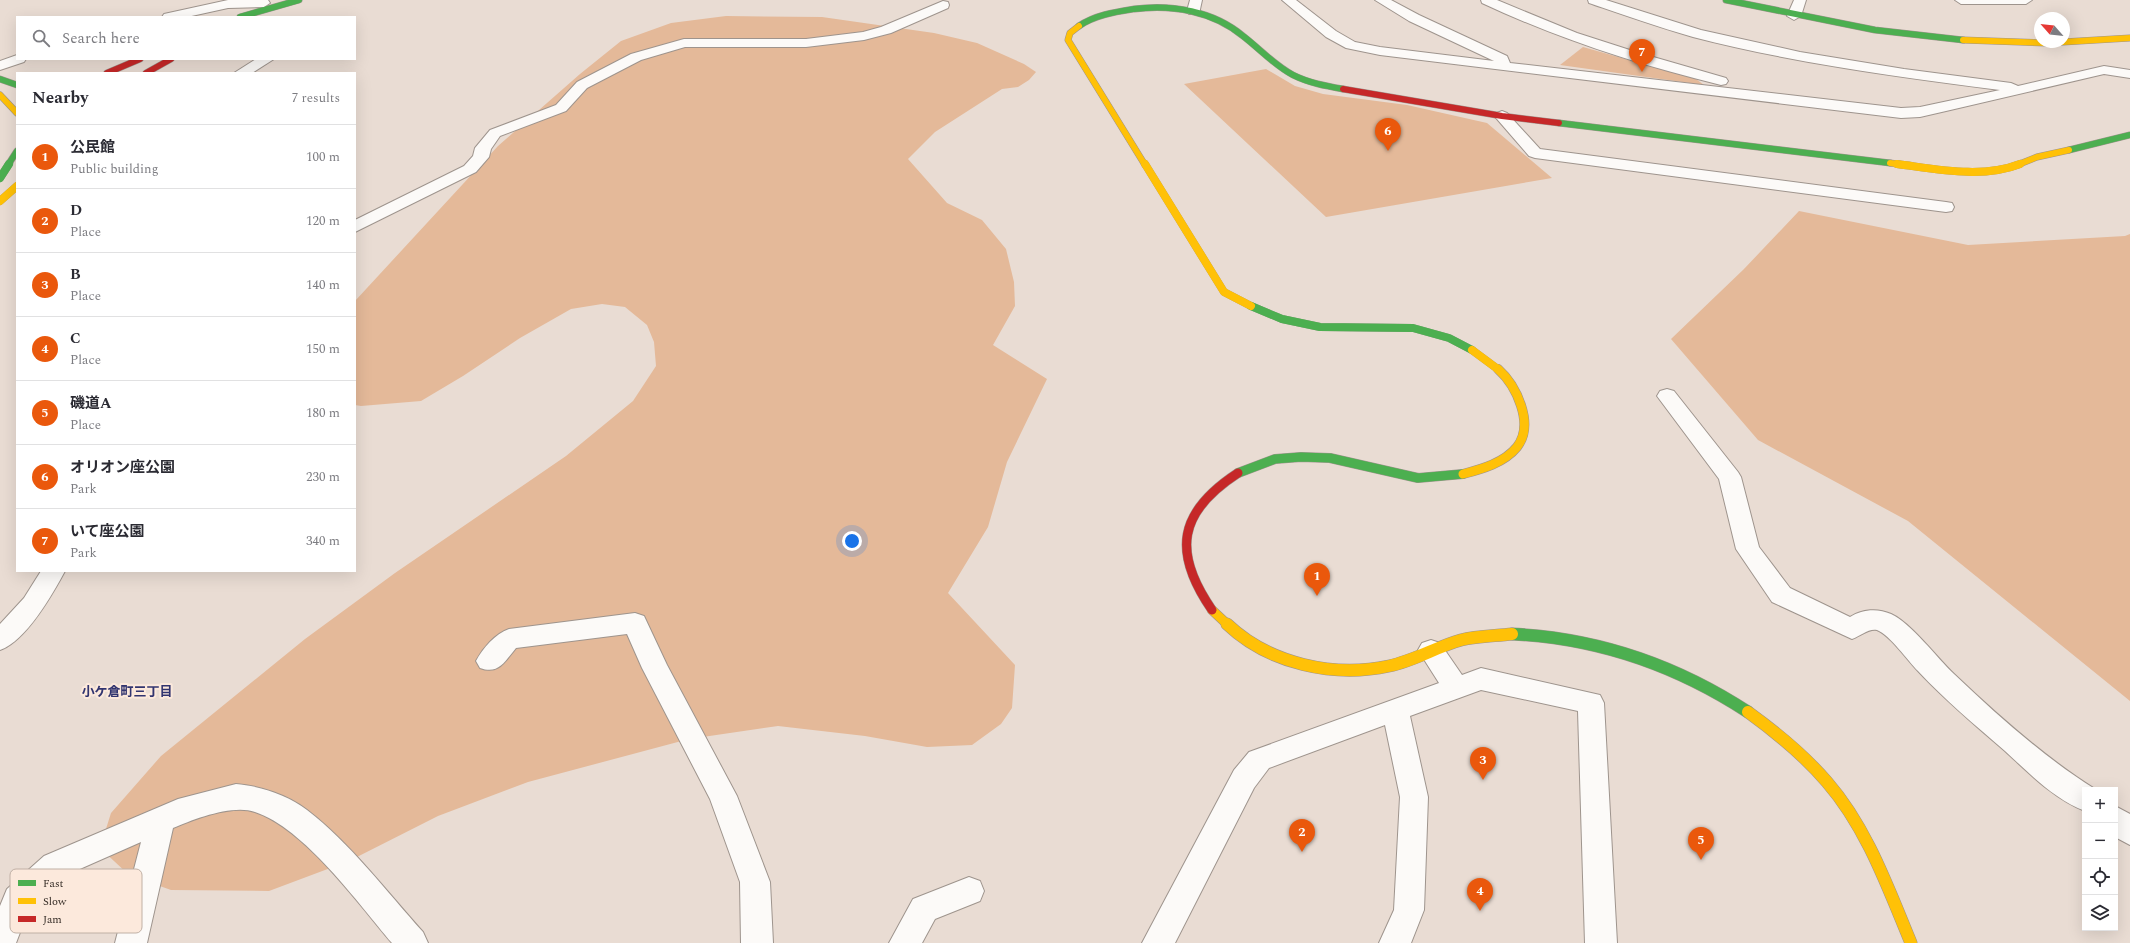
<!DOCTYPE html>
<meta charset="utf-8">
<style>
:root{--surface:#fff;--page:#f2f2f3;--text:#2b2b33;--muted:#7c7c81;--line:#e1e1e2;--accent:#ea580c}
body{margin:0;font-family:Spectral,"Noto Sans JP",serif;background:var(--page);color:var(--text)}
.controls{position:absolute;right:12px;bottom:12px;display:grid;overflow:hidden;border-radius:0px;box-shadow:0 4px 16px #0002}
.controls button{width:36px;height:36px;display:grid;place-items:center;padding:0;border:0;border-bottom:1px solid var(--line);background:var(--surface);color:var(--text);font:20px sans-serif}
.compass{position:absolute;left:2034px;top:12px;width:36px;height:36px;border-radius:50%;background:var(--surface);box-shadow:0 4px 16px #0002;rotate:297deg}
.you{position:absolute;left:852px;top:541px;width:14px;height:14px;margin:-10px;border:3px solid #fff;border-radius:50%;background:#1a73e8;box-shadow:0 0 0 6px #1a73e833}
.badge{display:grid;place-items:center;width:26px;height:26px;border-radius:50%;background:var(--accent);color:#fff;font-size:13px;font-weight:700}
.pin{position:absolute;translate:-50% -33px;filter:drop-shadow(0 1px 2px #0008)}
.pin::after{content:'';position:absolute;top:21px;width:14px;height:12px;background:inherit;clip-path:polygon(0 0,100% 0,50% 100%)}
.list{margin:0;padding:0;list-style:none}
h2{display:flex;justify-content:space-between;align-items:center;height:52px;margin:0;padding:0 16px;font-size:17px}
h2 small{font-size:13px;font-weight:400;color:var(--muted)}
.list li{display:grid;grid-template-columns:26px 1fr auto;gap:12px;align-items:center;box-sizing:border-box;height:64px;padding:0 16px;border-top:1px solid var(--line)}
.list b{display:block;font-size:15px;white-space:nowrap}
.list p{margin:0;font-size:13px;white-space:nowrap;color:var(--muted)}
.list em{font-size:13px;font-style:normal;color:var(--muted)}
.icon{flex:none;width:22px;height:22px;fill:none;stroke:currentColor;stroke-width:2;stroke-linecap:round;stroke-linejoin:round}
.map{position:relative;flex:none;width:2130px;height:943px;overflow:hidden}
.search{position:absolute;background:var(--surface);box-shadow:0 4px 16px #0002;left:16px;top:16px;width:340px;height:44px;display:flex;align-items:center;gap:10px;box-sizing:border-box;padding:0 14px;border-radius:0px;color:var(--muted);font-size:15px}
.panel{position:absolute;background:var(--surface);box-shadow:0 4px 16px #0002;left:16px;top:72px;width:340px;height:500px;border-radius:0px}
.map>svg:first-child{display:block}
.green{fill:#e4b999}
.lines{fill:none;stroke-linecap:round;stroke-linejoin:round}
.street-casing{stroke:#9e948d;stroke-width:2}
.fast-far3-casing{stroke:#9e948d;stroke-width:7}
.fast-far2-casing{stroke:#9e948d;stroke-width:8}
.fast-far1-casing{stroke:#9e948d;stroke-width:10}
.fast-casing{stroke:#9e948d;stroke-width:13}
.slow-far3-casing{stroke:#9e948d;stroke-width:7}
.slow-far2-casing{stroke:#9e948d;stroke-width:8}
.slow-far1-casing{stroke:#9e948d;stroke-width:10}
.slow-casing{stroke:#9e948d;stroke-width:13}
.jam-far1-casing{stroke:#9e948d;stroke-width:7}
.jam-casing{stroke:#9e948d;stroke-width:10}
.street{fill:#fcfaf8;fill-rule:evenodd}
.fast-far3{stroke:#4caf50;stroke-width:6}
.fast-far2{stroke:#4caf50;stroke-width:8}
.fast-far1{stroke:#4caf50;stroke-width:9}
.fast{stroke:#4caf50;stroke-width:12}
.slow-far3{stroke:#ffc107;stroke-width:6}
.slow-far2{stroke:#ffc107;stroke-width:8}
.slow-far1{stroke:#ffc107;stroke-width:9}
.slow{stroke:#ffc107;stroke-width:12}
.jam-far1{stroke:#c62828;stroke-width:6}
.jam{stroke:#c62828;stroke-width:9}
.labels{text-anchor:middle;stroke-width:4;stroke-linejoin:round;paint-order:stroke}
.neighbourhood-label{font-size:13px;font-weight:bold;fill:#31346f;stroke:#fce9dc}
.key{fill:#fce9dc;stroke:#c0b0a5;stroke-width:1}
.key-label{font-size:11px;fill:#342b25}
</style>
<div class="map">
<svg width="2130" height="943" viewBox="0 0 2130 943">
<rect width="100%" height="100%" fill="#e9dcd3"/>
<g class="green">
<path d="M 726,16 L 822,17 L 934,33 L 977,43 L 1024,64 L 1036,72 L 1029,80 L 1018,87 L 1002,89 L 935,132 L 908,159 L 947,203 L 982,220 L 1006,249 L 1014,282 L 1015,306 L 993,345 L 1047,379 L 1007,462 L 988,527 L 948,593 L 1015,665 L 1012,708 L 1001,724 L 972,745 L 927,747 L 865,736 L 778,726 L 689,739 L 528,782 L 438,816 L 349,861 L 269,891 L 171,890 L 129,875 L 100,848 L 111,813 L 161,756 L 305,639 L 395,573 L 566,456 L 633,401 L 656,366 L 654,342 L 647,325 L 625,307 L 602,304 L 571,309 L 520,338 L 463,376 L 421,401 L 361,406 L 355,405 L 355,301 L 498,146 L 580,74 L 621,41 L 671,23 Z"/>
<path d="M 1583,47 L 1696,79 L 1704,85 L 1560,65 Z"/>
<path d="M 1266,69 L 1295,86 L 1323,94 L 1407,105 L 1487,123 L 1552,178 L 1326,217 L 1184,84 Z"/>
<path d="M 1799,211 L 1968,245 L 2125,236 L 2130,234 L 2130,701 L 1908,521 L 1758,440 L 1671,339 L 1744,269 Z"/>
</g>
<g class="lines">
<defs>
<g id="street">
<path d="M 228,0 L 268,0 L 270,3 L 264,7 L 228,8 L 187,17 L 162,17 L 164,14 Z"/>
<path d="M 1190,0 L 1202,0 L 1199,14 L 1189,14 L 1187,11 Z"/>
<path d="M 1282,0 L 1296,0 L 1336,31 L 1355,42 L 1380,47 L 1494,61 L 1409,21 L 1375,0 L 1391,0 L 1419,15 L 1507,56 L 1510,63 L 1901,108 L 1920,107 L 2000,90 C 1897,77 1794,63 1693,37 C 1658,27 1624,15 1589,3 L 1588,0 L 1606,0 L 1701,30 L 1800,52 L 1904,69 L 2011,83 L 2018,86 L 2104,66 L 2130,70 L 2130,78 L 2104,74 L 1946,111 L 1920,117 L 1901,118 L 1380,55 L 1346,48 L 1326,37 Z"/>
<path d="M 1481,0 L 1497,0 L 1577,33 L 1636,52 L 1726,78 L 1728,81 L 1726,84 L 1721,85 C 1639,65 1559,39 1482,3 Z"/>
<path d="M 1794,0 L 1806,0 L 1801,16 L 1794,20 L 1787,16 Z"/>
<path d="M 1955,0 L 2032,0 L 2026,4 L 1961,4 Z"/>
<path d="M 943,1 L 948,2 L 949,5 L 948,8 L 891,33 L 864,40 L 806,47 L 685,47 L 641,60 L 587,88 L 566,111 L 500,136 L 491,149 L 489,157 L 476,172 L 355,232 L 355,220 L 464,166 L 473,156 L 475,148 L 490,130 L 556,105 L 577,82 L 631,54 L 684,39 L 806,39 L 863,32 L 881,27 Z"/>
<path d="M 17,55 L 17,59 L 26,59 L 24,62 L 0,70 L 0,61 Z"/>
<path d="M 256,59 L 274,59 L 252,73 L 234,73 Z"/>
<path d="M 1502,111 L 1507,113 L 1540,149 L 1946,202 L 1952,203 L 1954,207 L 1952,211 L 1946,212 L 1535,158 L 1529,156 L 1497,119 L 1494,116 L 1497,113 Z"/>
<path d="M 1667,389 L 1674,391 L 1738,472 L 1741,477 L 1759,547 L 1790,588 L 1850,617 C 1862,609 1878,608 1891,614 C 1911,623 1937,658 1954,674 C 1997,715 2045,758 2095,789 L 2085,790 L 2085,811 C 2054,799 2029,773 2005,751 C 1975,725 1945,700 1918,671 C 1908,661 1890,635 1877,630 C 1869,628 1860,636 1852,639 L 1772,602 L 1736,549 L 1719,479 L 1657,396 L 1660,391 Z"/>
<path d="M 41,571 L 65,571 C 52,595 26,641 0,650 L 0,624 L 24,598 Z"/>
<path d="M 635,613 L 644,616 L 667,665 L 737,796 L 770,882 L 773,943 L 741,943 L 740,882 L 710,799 L 642,668 L 627,634 L 516,648 C 505,661 499,675 480,668 L 476,661 C 483,648 495,634 509,629 Z"/>
<path d="M 1431,640 L 1440,643 L 1462,675 L 1481,668 L 1600,695 L 1604,703 L 1617,943 L 1585,943 L 1578,711 L 1481,690 L 1410,716 L 1428,797 L 1424,910 L 1411,943 L 1379,943 L 1394,910 L 1400,797 L 1385,725 L 1269,768 L 1254,788 L 1175,943 L 1142,943 L 1234,770 L 1249,752 L 1439,683 L 1418,650 L 1422,643 Z"/>
<path d="M 236,784 C 260,786 288,795 307,810 C 349,842 387,892 423,932 L 428,943 L 392,943 C 358,903 304,828 255,812 C 233,804 194,819 173,828 L 147,943 L 115,943 L 141,842 L 64,876 L 29,909 L 16,943 L 0,943 L 0,906 L 7,889 L 44,856 L 178,799 Z"/>
<path d="M 2115,806 L 2130,814 L 2130,845 L 2115,837 Z"/>
<path d="M 969,877 L 980,881 L 984,891 L 980,901 L 935,919 L 922,943 L 889,943 L 913,899 Z"/>
</g>
<g id="fast-far3">
<path d="M 1726,0 L 1875,30 L 1963,40"/>
<path d="M 240,17 L 299,0"/>
<path d="M 1079,26 C 1095,15 1115,12 1134,9 C 1172,4 1213,11 1243,36 C 1260,49 1274,65 1293,75 C 1309,83 1326,86 1343,89"/>
<path d="M 0,79 L 17,85"/>
<path d="M 1559,123 L 1890,163"/>
<path d="M 2069,150 L 2130,135"/>
<path d="M 8,165 L 17,151"/>
</g>
<g id="fast-far2">
<path d="M 0,178 L 9,164"/>
<path d="M 1251,306 L 1282,319 L 1320,327 L 1413,328 L 1449,338 L 1472,350"/>
</g>
<path id="fast-far1" d="M 1238,473 L 1275,459 L 1301,457 L 1330,458 L 1418,478 L 1463,474"/>
<path id="fast" d="M 1512,634 C 1598,638 1676,665 1748,712"/>
<g id="slow-far3">
<path d="M 1079,26 L 1070,33 L 1068,40 L 1145,165"/>
<path d="M 1963,40 L 2046,43 L 2130,38"/>
<path d="M 0,95 L 17,113"/>
<path d="M 1890,163 L 1905,165"/>
<path d="M 2017,165 L 2037,157 L 2069,150"/>
</g>
<g id="slow-far2">
<path d="M 1145,164 L 1224,292 L 1251,306"/>
<path d="M 1897,164 C 1936,169 1982,179 2020,164"/>
<path d="M 0,201 L 17,186"/>
<path d="M 1472,350 L 1499,370"/>
</g>
<g id="slow-far1">
<path d="M 1463,474 C 1482,469 1504,463 1517,447 C 1535,424 1516,385 1498,369"/>
<path d="M 1212,610 L 1228,625"/>
</g>
<g id="slow">
<path d="M 1227,624 C 1269,664 1334,678 1389,666 C 1414,661 1436,647 1461,640 C 1477,636 1495,636 1512,634"/>
<path d="M 1748,712 C 1777,733 1804,755 1827,782 C 1867,828 1888,888 1911,943"/>
</g>
<g id="jam-far1">
<path d="M 107,73 L 140,59"/>
<path d="M 146,73 L 171,59"/>
<path d="M 1343,89 L 1502,116 L 1559,123"/>
</g>
<path id="jam" d="M 1212,610 C 1172,552 1178,512 1238,473"/>
</defs>
<use href="#street" class="street-casing"/>
<use href="#fast-far3" class="fast-far3-casing"/>
<use href="#fast-far2" class="fast-far2-casing"/>
<use href="#fast-far1" class="fast-far1-casing"/>
<use href="#fast" class="fast-casing"/>
<use href="#slow-far3" class="slow-far3-casing"/>
<use href="#slow-far2" class="slow-far2-casing"/>
<use href="#slow-far1" class="slow-far1-casing"/>
<use href="#slow" class="slow-casing"/>
<use href="#jam-far1" class="jam-far1-casing"/>
<use href="#jam" class="jam-casing"/>
<use href="#street" class="street"/>
<use href="#fast-far3" class="fast-far3"/>
<use href="#fast-far2" class="fast-far2"/>
<use href="#fast-far1" class="fast-far1"/>
<use href="#fast" class="fast"/>
<use href="#slow-far3" class="slow-far3"/>
<use href="#slow-far2" class="slow-far2"/>
<use href="#slow-far1" class="slow-far1"/>
<use href="#slow" class="slow"/>
<use href="#jam-far1" class="jam-far1"/>
<use href="#jam" class="jam"/>
</g>
<g class="labels">
<g class="neighbourhood-label">
<text x="127" y="696">小ケ倉町三丁目</text>
</g>
</g>
<rect x="10" y="869" width="132" height="64" rx="6" class="key"/>
<rect x="18" y="880" width="18" height="6" fill="#4caf50"/>
<rect x="18" y="898" width="18" height="6" fill="#ffc107"/>
<rect x="18" y="916" width="18" height="6" fill="#c62828"/>
<g class="key-label">
<text x="43" y="887">Fast</text>
<text x="43" y="905">Slow</text>
<text x="43" y="923">Jam</text>
</g>
</svg>
<div class="controls">
<button>+</button>
<button>−</button>
<button><svg class="icon" aria-label="locate" viewBox="0 0 24 24"><circle cx="12" cy="12" r="6"/><path d="M12 2v4M12 18v4M2 12h4M18 12h4"/></svg></button>
<button><svg class="icon" aria-label="layers" viewBox="0 0 24 24"><path d="M12 4l9 5-9 5-9-5zM3 14l9 5 9-5"/></svg></button>
</div>
<svg class="compass" viewBox="-18 -18 36 36"><path d="M0-13l5 13h-10z" fill="#e53935"/><path d="M0 13l5-13h-10z" fill="#7c7c81"/></svg>
<div class="you"></div>
<div class="pin badge" style="left:1317px;top:596px">1</div>
<div class="pin badge" style="left:1302px;top:852px">2</div>
<div class="pin badge" style="left:1483px;top:780px">3</div>
<div class="pin badge" style="left:1480px;top:911px">4</div>
<div class="pin badge" style="left:1701px;top:860px">5</div>
<div class="pin badge" style="left:1388px;top:151px">6</div>
<div class="pin badge" style="left:1642px;top:72px">7</div>
<div class="search"><svg class="icon" aria-label="search" viewBox="0 0 24 24"><circle cx="10" cy="10" r="6"/><path d="M15 15l6 6"/></svg>Search here</div>
<section class="panel">
<h2>Nearby<small>7 results</small></h2>
<ul class="list">
<li><span class="badge">1</span><div><b>公民館</b><p>Public building</p></div><em>100 m</em></li>
<li><span class="badge">2</span><div><b>D</b><p>Place</p></div><em>120 m</em></li>
<li><span class="badge">3</span><div><b>B</b><p>Place</p></div><em>140 m</em></li>
<li><span class="badge">4</span><div><b>C</b><p>Place</p></div><em>150 m</em></li>
<li><span class="badge">5</span><div><b>磯道A</b><p>Place</p></div><em>180 m</em></li>
<li><span class="badge">6</span><div><b>オリオン座公園</b><p>Park</p></div><em>230 m</em></li>
<li><span class="badge">7</span><div><b>いて座公園</b><p>Park</p></div><em>340 m</em></li>
</ul>
</section>
</div>
